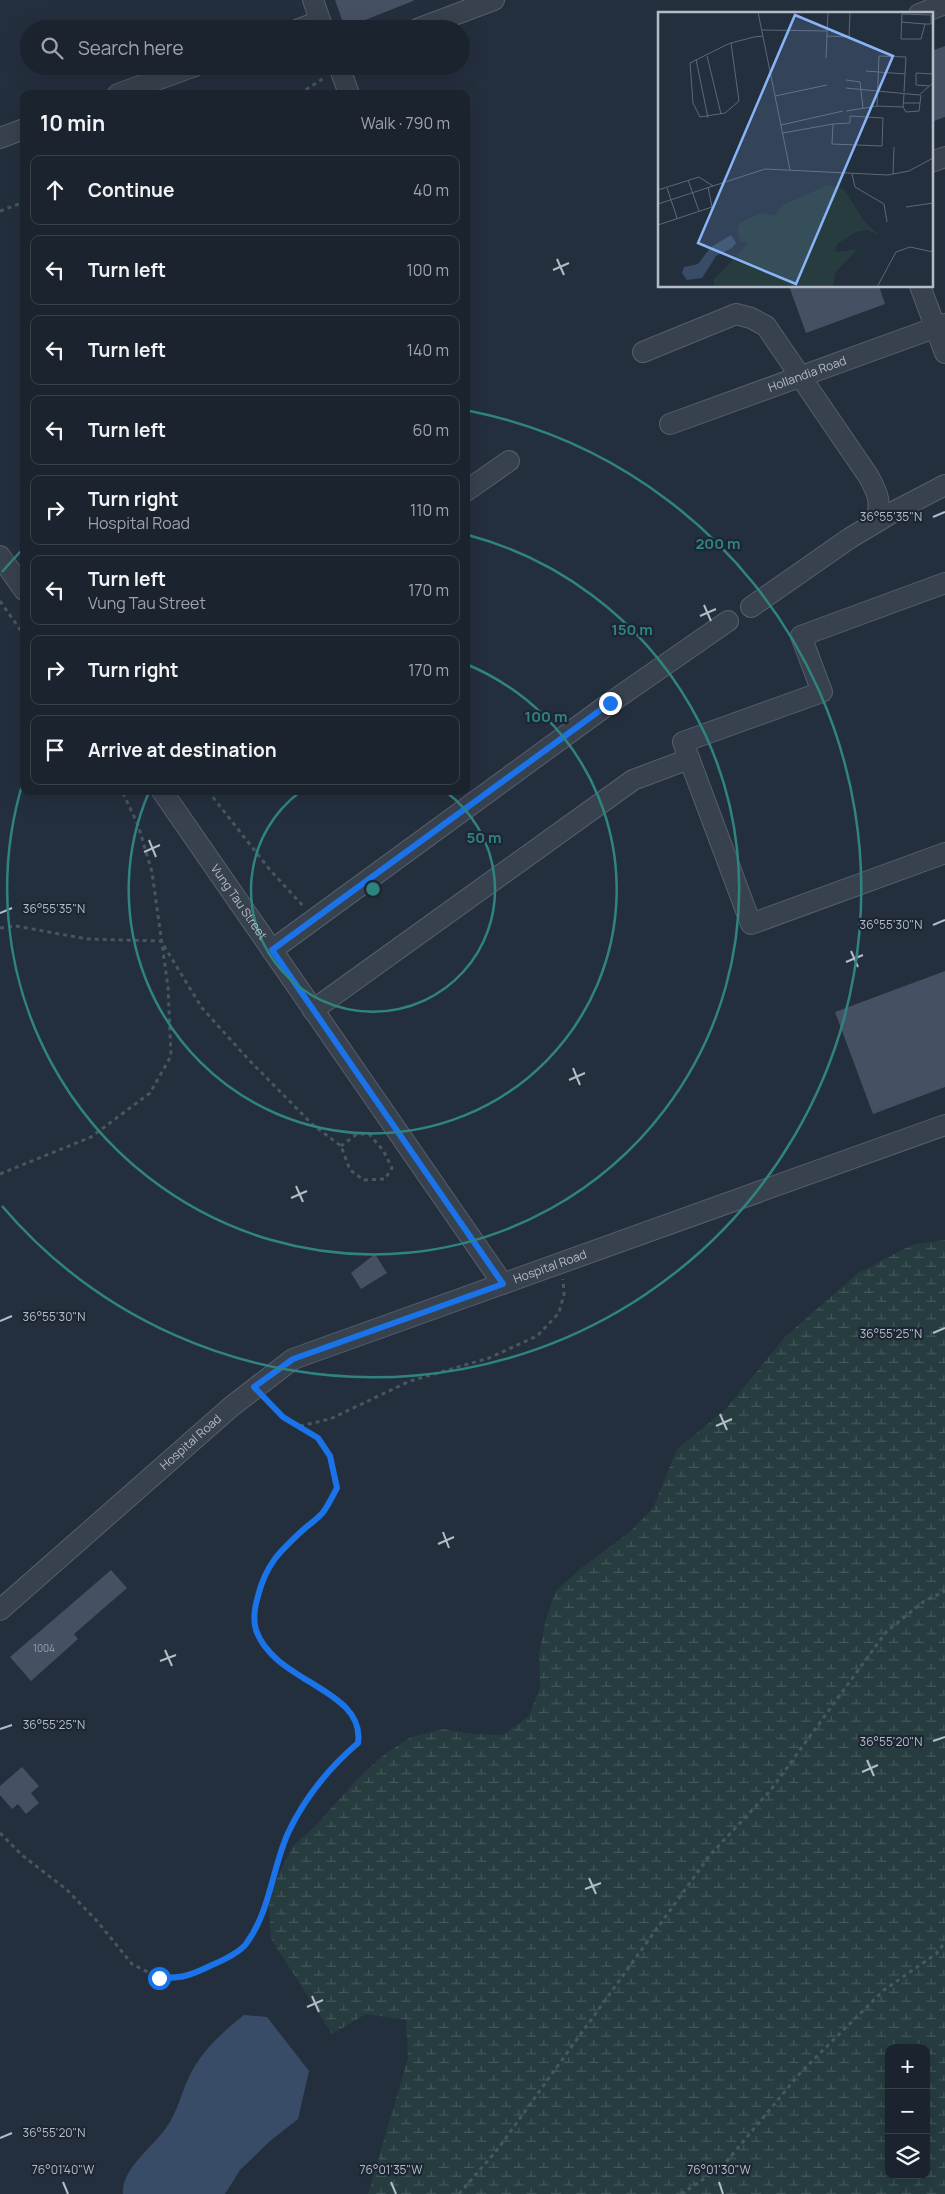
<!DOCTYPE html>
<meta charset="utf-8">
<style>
:root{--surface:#1b232e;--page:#242b36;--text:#f1f3f6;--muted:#a0a4aa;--line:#39404a}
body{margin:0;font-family:Manrope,sans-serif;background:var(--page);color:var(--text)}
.controls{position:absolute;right:15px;bottom:15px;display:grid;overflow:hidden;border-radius:10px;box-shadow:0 5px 20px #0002}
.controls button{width:45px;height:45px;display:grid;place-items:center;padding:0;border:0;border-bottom:1px solid var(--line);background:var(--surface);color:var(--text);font:25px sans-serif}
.stop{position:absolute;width:15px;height:15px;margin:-11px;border:4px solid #1a73e8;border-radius:50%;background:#fff}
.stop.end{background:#1a73e8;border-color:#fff;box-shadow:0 1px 5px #0008}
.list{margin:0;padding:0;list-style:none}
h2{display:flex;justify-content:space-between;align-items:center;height:65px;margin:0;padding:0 20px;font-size:21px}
h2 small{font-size:16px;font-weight:400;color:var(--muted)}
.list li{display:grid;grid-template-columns:32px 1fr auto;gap:15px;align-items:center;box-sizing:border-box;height:70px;margin:0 10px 10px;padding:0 10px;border:1px solid var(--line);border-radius:10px}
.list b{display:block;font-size:19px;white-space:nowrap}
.list p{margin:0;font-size:16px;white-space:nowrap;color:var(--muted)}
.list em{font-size:16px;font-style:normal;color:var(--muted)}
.icon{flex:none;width:28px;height:28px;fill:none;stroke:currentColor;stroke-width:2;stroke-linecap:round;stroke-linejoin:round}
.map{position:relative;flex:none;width:945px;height:2194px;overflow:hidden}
.search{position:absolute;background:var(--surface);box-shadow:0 5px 20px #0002;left:20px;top:20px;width:450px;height:55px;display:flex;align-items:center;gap:12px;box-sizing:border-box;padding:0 18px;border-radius:28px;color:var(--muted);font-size:19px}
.panel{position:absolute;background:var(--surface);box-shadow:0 5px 20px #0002;left:20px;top:90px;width:450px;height:705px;border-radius:10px}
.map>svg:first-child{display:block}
.wetland{fill:url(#wetland-marsh);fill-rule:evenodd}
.water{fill:#394c67}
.building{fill:#455162}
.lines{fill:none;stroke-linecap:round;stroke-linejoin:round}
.minor-casing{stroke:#565f6c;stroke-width:22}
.path{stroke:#44595c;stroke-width:3;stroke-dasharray:4 4;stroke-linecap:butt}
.minor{stroke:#38414e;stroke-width:20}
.route{stroke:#1a73e8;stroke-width:6}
.ticks{fill:none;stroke:#b4bcc9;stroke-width:2}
.ring{fill:none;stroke:#308480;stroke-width:2.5}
.labels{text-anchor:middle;stroke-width:4.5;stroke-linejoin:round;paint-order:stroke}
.number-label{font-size:10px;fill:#98a1af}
.street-label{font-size:12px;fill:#b4bcc9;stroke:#1d2633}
.inset-road{fill:none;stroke:#5e6776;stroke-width:1}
.view{fill:#8ab4f8;fill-opacity:0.15;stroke:#8ab4f8;stroke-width:2.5}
.inset-edge{fill:none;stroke:#b4bcc9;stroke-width:2.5}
.ticks-label{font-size:12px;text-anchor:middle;fill:#b4bcc9;stroke:#1d2633;stroke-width:4.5;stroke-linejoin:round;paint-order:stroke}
.centre{fill:#308480;stroke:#1d2633;stroke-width:2.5}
.ring-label{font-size:15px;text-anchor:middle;font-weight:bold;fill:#308480;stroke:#1d2633;stroke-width:4.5;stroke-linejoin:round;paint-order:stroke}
</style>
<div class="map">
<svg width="945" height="2194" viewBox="0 0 945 2194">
<defs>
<pattern id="wetland-marsh" width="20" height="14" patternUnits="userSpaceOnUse" patternTransform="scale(1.25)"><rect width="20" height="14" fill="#263c3f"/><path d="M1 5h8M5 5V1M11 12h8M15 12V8" fill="none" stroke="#435659"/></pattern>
</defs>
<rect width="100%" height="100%" fill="#242f3e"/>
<path class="wetland" d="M 945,1240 L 945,2194 L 368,2194 L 408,2058 L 406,2020 L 366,2014 L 332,2034 L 271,1939 L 269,1905 L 278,1875 L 294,1845 L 317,1824 L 360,1776 L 385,1754 L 411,1737 L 443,1729 L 473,1734 L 503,1735 L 529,1716 L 540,1687 L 539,1655 L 545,1623 L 555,1592 L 580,1569 L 631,1531 L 653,1508 L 677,1449 L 725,1410 L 786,1336 L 858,1273 L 914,1244 ZM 889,2048 L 926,2048 L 926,2175 L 889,2175 Z"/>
<path class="water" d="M 244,2015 L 267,2017 L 309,2071 L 298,2119 L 270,2141 L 240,2170 L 225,2194 L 123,2194 C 121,2169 153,2147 166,2128 C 178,2112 181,2092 190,2075 C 202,2050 223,2032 244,2015 Z"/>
<g class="building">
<path d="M 335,0 L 413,0 L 413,1 L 345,28 Z"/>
<path d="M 945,46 L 945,117 L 931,122 L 931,51 Z"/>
<path d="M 789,286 L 879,286 L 885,304 L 806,333 Z"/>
<path d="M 945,971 L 945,1087 L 873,1114 L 835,1012 Z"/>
<path d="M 375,1254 L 387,1273 L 361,1289 L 351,1273 Z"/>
<path d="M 111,1570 L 127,1588 L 74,1634 L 78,1639 L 31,1681 L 10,1657 Z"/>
<path d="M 22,1767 L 39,1786 L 31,1793 L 39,1803 L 26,1814 L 18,1804 L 12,1809 L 0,1795 L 0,1786 Z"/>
</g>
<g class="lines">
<defs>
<g id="minor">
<path d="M 313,0 L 323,29"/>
<path d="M 919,14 L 945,4"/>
<path d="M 299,29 L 320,21"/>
<path d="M 417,29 L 494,0"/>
<path d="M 339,66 L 349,94"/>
<path d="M 118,94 L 195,66"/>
<path d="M 0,138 L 24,129"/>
<path d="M 931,162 L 945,157"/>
<path d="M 920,286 L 945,353"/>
<path d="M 643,352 L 736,314 L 751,318 L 766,326 L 869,477 C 879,496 881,501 876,522"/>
<path id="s1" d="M 670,424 L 945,324"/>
<path d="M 466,491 L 509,461"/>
<path d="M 0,556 L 24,590"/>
<path d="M 945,583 L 801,636 L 822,692 L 683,742 L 751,924 L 945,853"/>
<path d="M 751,607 L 850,538 L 895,511 L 945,485"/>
<path id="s2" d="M 162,791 L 503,1284"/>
<path d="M 272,950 L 610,703 L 728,621"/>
<path d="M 313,1010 L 633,780 L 689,759"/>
<path id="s3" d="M 0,1610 L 232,1406 L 293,1359 L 945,1125"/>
</g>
</defs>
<use href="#minor" class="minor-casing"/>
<g class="path">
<path d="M 299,94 L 324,78"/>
<path d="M 0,211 L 24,202"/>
<path d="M 0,601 L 24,635"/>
<path d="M 208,791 L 270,870 L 304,907"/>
<path d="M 0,928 L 16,926 L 87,939 L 161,941 L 202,1008 L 248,1059 L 313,1125 L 341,1146 L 350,1170 L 364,1180 L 385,1179 L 392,1168 L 383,1150 L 369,1134 L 357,1134 L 341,1146"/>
<path d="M 0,1174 L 91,1137 L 150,1093 L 171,1056 L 168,987 L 152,872 L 138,825 L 122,791"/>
<path d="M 300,1426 L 330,1419 L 410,1381 L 489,1358 L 537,1336 L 559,1313 L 564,1294 L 563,1279"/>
<path d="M 0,1833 L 23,1856 L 66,1889 L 97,1921 L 132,1964 L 159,1978 L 183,1978 L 221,1961 L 245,1945 L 261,1915 L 287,1834 L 304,1805 L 341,1757 L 358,1743 C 366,1689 273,1682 256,1630 C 253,1620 255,1606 258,1596 C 266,1564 280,1550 304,1529 C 311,1523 319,1518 324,1511 C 329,1504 333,1495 337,1487 L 331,1456 L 318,1437 L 283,1417 L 266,1399"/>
<path d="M 459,2194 L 497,2150 L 710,1855 L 770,1791 L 886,1632 L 923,1602 L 945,1591"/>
<path d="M 681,2194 L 722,2167 L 802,2071 L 884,1990 L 936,1954 L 945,1942"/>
</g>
<use href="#minor" class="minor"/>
</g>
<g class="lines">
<path class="route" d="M 159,1978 C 183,1978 189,1976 210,1966 C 221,1961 238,1954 246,1944 C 270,1912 272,1869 288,1833 C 304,1799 330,1767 358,1743 C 366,1689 274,1683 256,1630 C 253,1620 255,1606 258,1596 C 266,1564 280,1551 304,1529 C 311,1523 319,1518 324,1511 C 329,1504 333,1495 337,1488 L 330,1456 L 318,1438 L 283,1417 L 254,1387 L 293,1359 L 503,1284 L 272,950 L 610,703"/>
</g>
<path class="ticks" d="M 557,259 L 564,275M 553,270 L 569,263M 933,517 L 945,512M 704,605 L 711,621M 700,616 L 716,609M 149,840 L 156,857M 144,852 L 160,845M 0,913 L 12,908M 933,925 L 945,920M 851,951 L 858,967M 846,962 L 863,955M 573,1068 L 580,1085M 569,1080 L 585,1073M 296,1186 L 303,1202M 291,1198 L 307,1191M 0,1321 L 12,1316M 933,1333 L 945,1328M 720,1414 L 727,1430M 716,1426 L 732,1419M 443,1532 L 449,1548M 438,1544 L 454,1537M 165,1650 L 172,1666M 160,1661 L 176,1655M 0,1729 L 12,1725M 933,1741 L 945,1737M 867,1760 L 874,1776M 862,1772 L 878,1765M 589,1878 L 596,1894M 585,1889 L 601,1883M 312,1996 L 319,2012M 307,2007 L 323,2000M 0,2138 L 12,2133M 63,2182 L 68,2194M 391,2182 L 396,2194M 719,2182 L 723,2194"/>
<g class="ring">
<path d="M446 792A122 122 0 1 1 300 792"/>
<path d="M466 664A244 244 0 1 1 149 792"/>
<path d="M468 535A366 366 0 1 1 23 782"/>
<path d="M2 572A488 488 0 0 1 22 550M470 411A488 488 0 1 1 2 1206"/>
</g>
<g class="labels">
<g class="number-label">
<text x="44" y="1652">1004</text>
</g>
<g class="street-label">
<text dy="4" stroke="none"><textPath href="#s1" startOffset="146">Hollandia Road</textPath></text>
<text dy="4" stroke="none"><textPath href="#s2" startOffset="135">Vung Tau Street</textPath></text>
<text dy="4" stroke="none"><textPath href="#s3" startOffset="659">Hospital Road</textPath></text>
<text dy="4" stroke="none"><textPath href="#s3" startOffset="254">Hospital Road</textPath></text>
</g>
</g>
<g transform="translate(658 12)">
<rect width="275" height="275" fill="#242f3e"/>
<path d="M 170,173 L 186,177 L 206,209 L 221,223 L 209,218 L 198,220 L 179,232 L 177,238 L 180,240 L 200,237 L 178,260 L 175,275 L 56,275 L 56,267 L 88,234 L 90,230 L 82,229 L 79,216 L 83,210 L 103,201 L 116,204 L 124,193 Z" fill="#263c3f"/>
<path d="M 73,223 L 78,231 L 74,236 L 58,244 L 44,266 L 29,268 L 24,261 L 26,255 L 40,252 L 53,235 Z" fill="#394c67"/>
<path class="inset-road" d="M 100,0 L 132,158M 243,10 L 267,12 L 263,27 L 243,27 L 244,2 L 273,3 L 273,12 L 267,12M 104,18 L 169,19M 169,24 L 191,25 L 192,0M 73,31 L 81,89 L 67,101 L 42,105 L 35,91 L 32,51 L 68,33 L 73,31 L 96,25 L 105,24M 49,44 L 63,102M 168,46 L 170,0M 38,47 L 50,106M 208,59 L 247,62M 188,68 L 202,70 L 205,96M 271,74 L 258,73 L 258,61 L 275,62M 188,76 L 261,83 L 275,71M 246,82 L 245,95 L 219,94 L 221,44 L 248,45 L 246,80M 117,84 L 169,73M 245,91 L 262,91M 245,95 L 248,100 L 261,99 L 263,83M 188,99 L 219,94M 123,113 L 185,99M 125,121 L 175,112 L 174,132 L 224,134 L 225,106 L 192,104 L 192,111 L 175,112M 194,162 L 197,175 L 226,192 L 229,210M 235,162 L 236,135M 30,168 L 41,199M 9,176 L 19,206M 0,178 L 41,165 L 55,174M 0,192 L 107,157 L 230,163 L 251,159 L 275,146M 248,195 L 275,191M 0,213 L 54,195 L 50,175M 219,275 L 238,240 L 252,235 L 275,240"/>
<path class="view" d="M 137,3 L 235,44 L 138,272 L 40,231 Z"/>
<rect width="275" height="275" class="inset-edge"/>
</g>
<g class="ticks-label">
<text x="891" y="521">36°55'35"N</text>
<text x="54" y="913">36°55'35"N</text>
<text x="891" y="929">36°55'30"N</text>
<text x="54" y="1321">36°55'30"N</text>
<text x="891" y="1338">36°55'25"N</text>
<text x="54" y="1729">36°55'25"N</text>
<text x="891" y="1746">36°55'20"N</text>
<text x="54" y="2137">36°55'20"N</text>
<text x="63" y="2174">76°01'40"W</text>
<text x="391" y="2174">76°01'35"W</text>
<text x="719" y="2174">76°01'30"W</text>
</g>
<circle cx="373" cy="889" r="8" class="centre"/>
<g class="ring-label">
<text x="718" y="549">200 m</text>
<text x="632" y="635">150 m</text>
<text x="546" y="722">100 m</text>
<text x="484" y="843">50 m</text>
</g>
</svg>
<div class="controls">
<button>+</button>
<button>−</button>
<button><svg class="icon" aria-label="layers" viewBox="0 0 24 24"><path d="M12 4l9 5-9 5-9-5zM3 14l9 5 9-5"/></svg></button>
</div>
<div class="stop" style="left:159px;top:1978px"></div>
<div class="stop end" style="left:610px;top:703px"></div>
<div class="search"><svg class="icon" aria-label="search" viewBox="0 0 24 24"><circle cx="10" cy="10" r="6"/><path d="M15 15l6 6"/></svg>Search here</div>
<section class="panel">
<h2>10 min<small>Walk · 790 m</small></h2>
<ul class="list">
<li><svg class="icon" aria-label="ahead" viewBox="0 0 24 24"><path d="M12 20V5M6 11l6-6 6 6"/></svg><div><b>Continue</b></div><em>40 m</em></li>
<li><svg class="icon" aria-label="left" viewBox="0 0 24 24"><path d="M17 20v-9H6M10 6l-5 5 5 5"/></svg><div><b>Turn left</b></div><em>100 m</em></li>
<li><svg class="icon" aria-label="left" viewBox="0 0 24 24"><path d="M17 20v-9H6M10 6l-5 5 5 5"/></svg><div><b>Turn left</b></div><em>140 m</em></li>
<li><svg class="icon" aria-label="left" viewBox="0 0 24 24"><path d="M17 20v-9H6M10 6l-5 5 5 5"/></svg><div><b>Turn left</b></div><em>60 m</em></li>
<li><svg class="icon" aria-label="right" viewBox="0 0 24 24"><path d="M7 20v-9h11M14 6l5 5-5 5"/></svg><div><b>Turn right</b><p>Hospital Road</p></div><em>110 m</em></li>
<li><svg class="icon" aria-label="left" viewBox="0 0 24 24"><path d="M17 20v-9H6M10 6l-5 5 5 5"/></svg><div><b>Turn left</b><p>Vung Tau Street</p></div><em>170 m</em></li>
<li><svg class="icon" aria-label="right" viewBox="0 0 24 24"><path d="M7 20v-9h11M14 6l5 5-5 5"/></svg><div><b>Turn right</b></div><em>170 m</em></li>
<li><svg class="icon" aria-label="arrive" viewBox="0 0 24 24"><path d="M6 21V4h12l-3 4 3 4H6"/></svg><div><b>Arrive at destination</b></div></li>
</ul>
</section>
</div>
